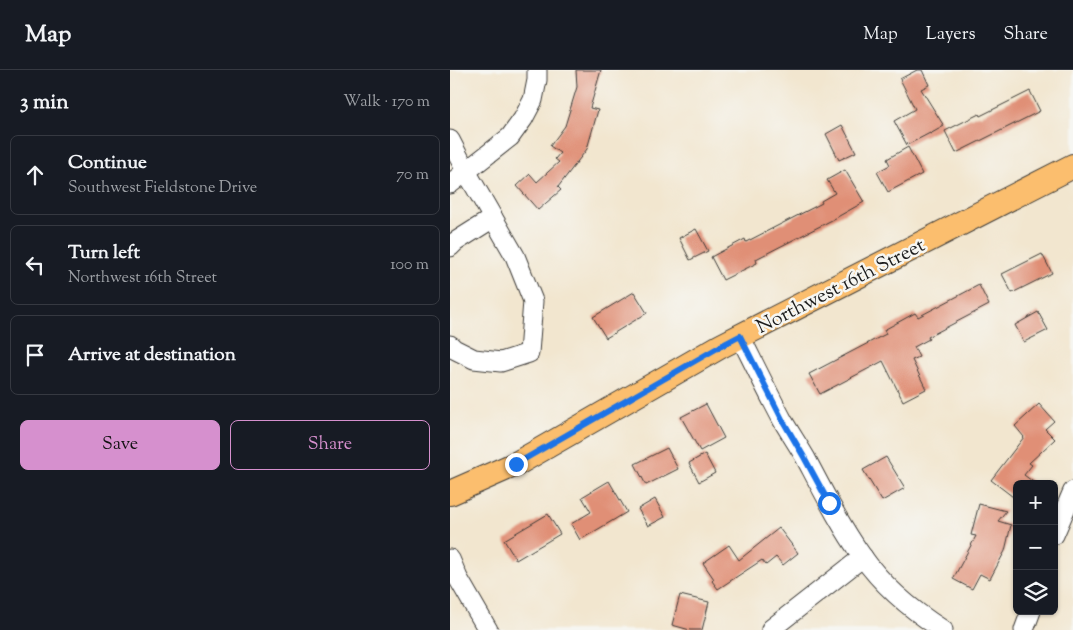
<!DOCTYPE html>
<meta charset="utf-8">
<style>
:root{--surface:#171b24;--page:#242831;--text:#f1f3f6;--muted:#9ea1a6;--line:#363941;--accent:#d690ce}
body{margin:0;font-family:"Sorts Mill Goudy",serif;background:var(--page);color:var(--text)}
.controls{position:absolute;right:15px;bottom:15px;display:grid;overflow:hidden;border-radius:8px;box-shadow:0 1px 4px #0004}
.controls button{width:45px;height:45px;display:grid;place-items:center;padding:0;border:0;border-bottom:1px solid var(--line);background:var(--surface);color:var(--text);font:25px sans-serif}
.stop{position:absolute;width:15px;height:15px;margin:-11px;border:4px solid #1a73e8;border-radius:50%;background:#fff}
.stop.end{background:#1a73e8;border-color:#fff;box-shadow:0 1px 5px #0008}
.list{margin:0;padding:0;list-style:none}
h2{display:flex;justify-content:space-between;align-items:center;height:65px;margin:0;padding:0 20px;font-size:21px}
h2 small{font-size:16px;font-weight:400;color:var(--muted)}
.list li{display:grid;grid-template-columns:32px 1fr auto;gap:15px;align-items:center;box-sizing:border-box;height:80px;margin:0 10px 10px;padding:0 10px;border:1px solid var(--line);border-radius:8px}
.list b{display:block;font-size:19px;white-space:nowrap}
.list p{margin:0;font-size:16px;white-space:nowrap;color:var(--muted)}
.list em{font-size:16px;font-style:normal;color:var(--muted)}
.actions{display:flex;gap:10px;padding:15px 20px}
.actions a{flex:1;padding:11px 0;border:1px solid var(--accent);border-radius:8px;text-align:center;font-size:18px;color:var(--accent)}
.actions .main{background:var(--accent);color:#111}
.icon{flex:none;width:28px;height:28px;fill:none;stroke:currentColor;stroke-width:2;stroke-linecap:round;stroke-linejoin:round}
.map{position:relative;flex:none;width:623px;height:560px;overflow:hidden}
header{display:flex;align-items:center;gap:30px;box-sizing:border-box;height:70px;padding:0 25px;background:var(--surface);border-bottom:1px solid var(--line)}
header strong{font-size:24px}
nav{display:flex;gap:28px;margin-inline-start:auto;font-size:18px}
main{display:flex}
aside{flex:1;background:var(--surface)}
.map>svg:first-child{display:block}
.building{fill:#e08f76}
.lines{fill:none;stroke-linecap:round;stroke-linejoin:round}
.minor-casing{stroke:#3c3a37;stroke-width:21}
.major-casing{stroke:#3c3a37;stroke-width:26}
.minor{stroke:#fff;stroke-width:19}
.major{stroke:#fbbe6e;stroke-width:24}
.route{stroke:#1a73e8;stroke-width:6}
.labels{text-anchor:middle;stroke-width:5;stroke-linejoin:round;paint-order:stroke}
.street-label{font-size:20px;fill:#1c1c1c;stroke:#f6f6f2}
</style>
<header>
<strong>Map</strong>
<nav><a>Map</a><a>Layers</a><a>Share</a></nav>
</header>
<main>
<aside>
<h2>3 min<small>Walk · 170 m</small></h2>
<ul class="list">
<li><svg class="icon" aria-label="ahead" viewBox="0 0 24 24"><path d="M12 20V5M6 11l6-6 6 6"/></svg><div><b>Continue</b><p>Southwest Fieldstone Drive</p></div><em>70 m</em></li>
<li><svg class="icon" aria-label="left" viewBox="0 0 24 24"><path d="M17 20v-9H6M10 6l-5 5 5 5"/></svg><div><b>Turn left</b><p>Northwest 16th Street</p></div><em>100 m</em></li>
<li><svg class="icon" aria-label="arrive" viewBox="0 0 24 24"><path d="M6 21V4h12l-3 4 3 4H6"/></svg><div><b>Arrive at destination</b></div></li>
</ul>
<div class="actions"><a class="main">Save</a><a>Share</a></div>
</aside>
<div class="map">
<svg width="623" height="560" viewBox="0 0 623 560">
<rect width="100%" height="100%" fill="#f6f6f2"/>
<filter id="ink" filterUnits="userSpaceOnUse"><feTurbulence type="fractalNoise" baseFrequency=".02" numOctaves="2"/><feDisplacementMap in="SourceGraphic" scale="10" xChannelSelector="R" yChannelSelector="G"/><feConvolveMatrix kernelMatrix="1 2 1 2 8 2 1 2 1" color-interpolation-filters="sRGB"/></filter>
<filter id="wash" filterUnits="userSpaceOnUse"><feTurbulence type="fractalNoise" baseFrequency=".0096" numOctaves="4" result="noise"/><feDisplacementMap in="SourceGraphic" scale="20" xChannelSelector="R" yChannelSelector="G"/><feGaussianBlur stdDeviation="1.12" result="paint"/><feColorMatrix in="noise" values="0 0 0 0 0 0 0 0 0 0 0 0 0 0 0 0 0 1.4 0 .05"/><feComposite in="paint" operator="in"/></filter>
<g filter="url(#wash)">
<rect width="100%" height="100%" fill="#f2e6cf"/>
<g id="blocks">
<g class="building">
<path d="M 126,0 L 151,0 L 140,38 L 148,40 L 137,79 L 108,117 L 111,120 L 88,140 L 67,116 L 80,104 L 87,112 L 109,92 L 105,89 L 110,83 L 100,76 L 115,56 L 127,17 Z"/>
<path d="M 467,0 L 472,0 L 479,15 L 471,19 L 494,56 L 480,64 L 480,63 L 457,75 L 444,51 L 465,39 L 450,9 Z"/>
<path d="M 580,21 L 590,41 L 506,83 L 495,61 L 529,44 L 530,46 Z"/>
<path d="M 392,55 L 406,82 L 389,90 L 376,64 Z"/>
<path d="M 458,77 L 472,104 L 438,122 L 427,102 L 440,95 L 437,89 Z"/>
<path d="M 395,100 L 414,132 L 382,150 L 306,189 L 307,193 L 273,210 L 261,187 L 295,169 L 296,172 L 372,133 L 371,131 L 385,123 L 377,110 Z"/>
<path d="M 246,159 L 258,181 L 240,190 L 229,168 Z"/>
<path d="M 592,184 L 602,203 L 562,223 L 552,204 Z"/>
<path d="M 529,215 L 539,235 L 478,267 L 479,269 L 464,277 L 469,287 L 462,290 L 476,319 L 453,331 L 433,291 L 370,324 L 359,304 L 426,269 L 436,264 L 434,260 L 465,243 L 468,247 Z"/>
<path d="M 184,222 L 197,243 L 156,268 L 143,247 Z"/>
<path d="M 588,242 L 598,260 L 574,272 L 565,255 Z"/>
<path d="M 256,334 L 274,368 L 250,381 L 231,347 Z"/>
<path d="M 589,334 L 604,351 L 595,359 L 605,369 L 579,393 L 582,395 L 574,405 L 586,414 L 567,414 L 567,430 L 541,410 L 574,367 L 565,356 Z"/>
<path d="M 217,378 L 228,399 L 196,415 L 185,394 Z"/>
<path d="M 255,384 L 265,403 L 249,412 L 239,393 Z"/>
<path d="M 436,387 L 455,418 L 432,431 L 413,400 Z"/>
<path d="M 159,411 L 177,442 L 130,470 L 121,454 L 141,442 L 132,427 Z"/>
<path d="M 205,429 L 215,447 L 198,456 L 188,439 Z"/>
<path d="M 529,434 L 556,441 L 548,451 L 561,455 L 555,481 L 540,509 L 530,504 L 522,519 L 503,509 L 526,466 L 521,465 Z"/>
<path d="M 98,444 L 110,464 L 66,490 L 54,470 Z"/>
<path d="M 329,458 L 348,483 L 333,495 L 326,487 L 316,495 L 312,490 L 268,519 L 262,511 L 264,509 L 253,493 L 279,475 L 289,490 Z"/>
<path d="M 230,525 L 259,532 L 252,560 L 240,560 L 222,555 Z"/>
</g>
</g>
</g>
<g filter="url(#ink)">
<use href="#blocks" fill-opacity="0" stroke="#3c3a37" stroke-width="1"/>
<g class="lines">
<defs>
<g id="minor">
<path d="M 0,70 L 16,101 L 65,186 L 83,231 L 79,283 L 51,292 L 24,289 L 4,279 L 0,275"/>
<path d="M 0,114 L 60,67 L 73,49 L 83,30 L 87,10 L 87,0"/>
<path d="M 0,177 L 5,172 L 43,148"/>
<path d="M 290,266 C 304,294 318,323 333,351 C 340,363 348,375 355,387 C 373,421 390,455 412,486 C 433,516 463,541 493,560"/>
<path d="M 604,465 L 623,421"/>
<path d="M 0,489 L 8,508 L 38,560"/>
<path d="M 321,559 L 413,487"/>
<path d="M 574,560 L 581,541"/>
</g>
<path id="major" d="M 0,423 L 66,394 L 271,276 L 623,96"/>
</defs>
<use href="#minor" class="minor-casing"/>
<use href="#major" class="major-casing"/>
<use href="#minor" class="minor"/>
<use href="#major" class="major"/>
</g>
</g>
<g class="lines" filter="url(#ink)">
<path class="route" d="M 66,394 L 271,276 L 290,266 L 333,351 L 354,387 L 379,433"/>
</g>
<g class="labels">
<g class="street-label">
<text transform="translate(390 215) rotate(-27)" y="7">Northwest 16th Street</text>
</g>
</g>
</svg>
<div class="controls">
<button>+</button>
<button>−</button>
<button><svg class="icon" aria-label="layers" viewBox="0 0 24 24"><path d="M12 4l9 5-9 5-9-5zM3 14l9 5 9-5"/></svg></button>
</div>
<div class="stop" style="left:379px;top:433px"></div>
<div class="stop end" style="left:66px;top:394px"></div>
</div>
</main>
